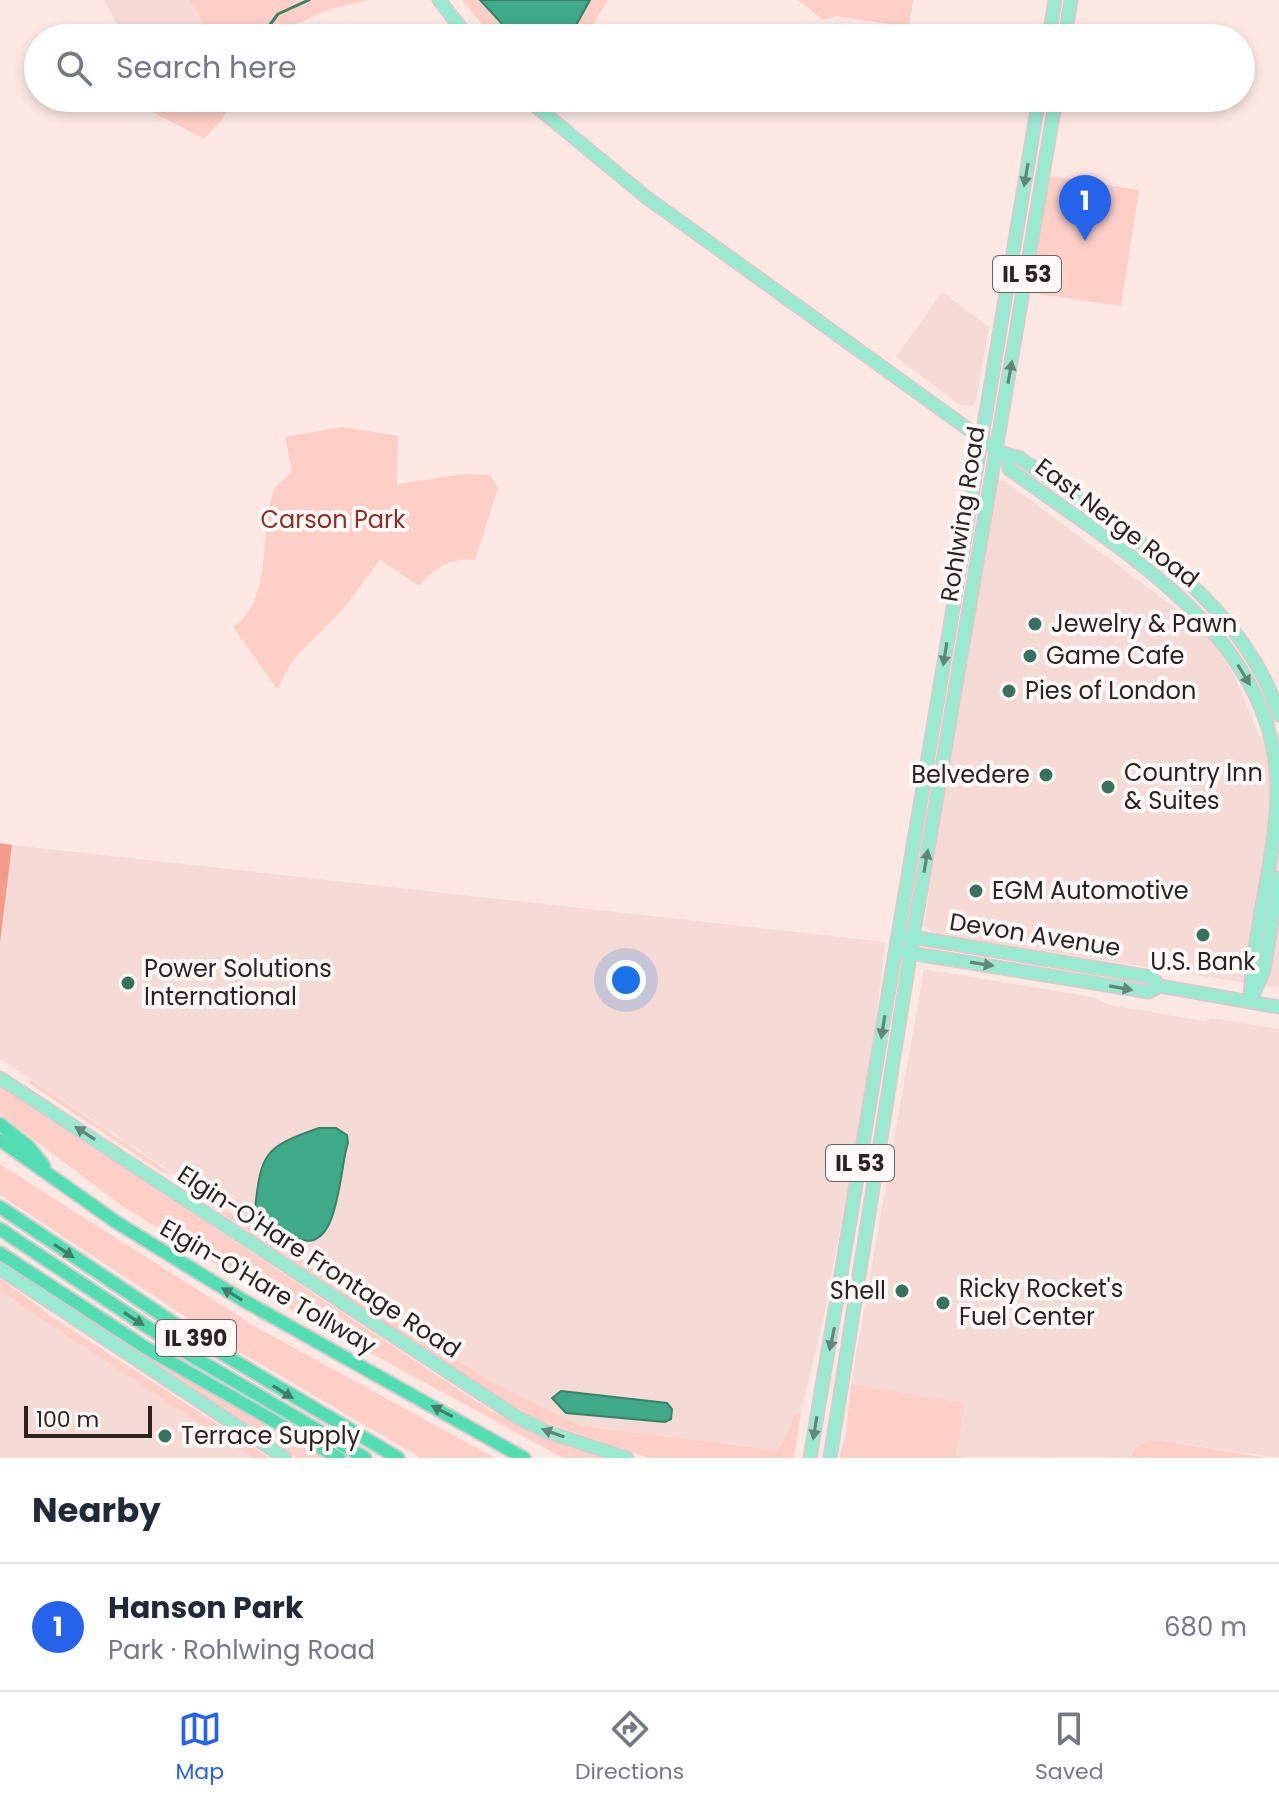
<!DOCTYPE html>
<meta charset="utf-8">
<style>
:root{--surface:#fff;--page:#f6f6f7;--text:#1f2937;--muted:#747a83;--line:#e0e1e3;--accent:#2563eb}
body{margin:0;font-family:Poppins,sans-serif;background:var(--page);color:var(--text)}
.scale{position:absolute;left:24px;bottom:20px;width:128px;box-sizing:border-box;padding-left:8px;border:4px solid #2c2221;border-top:0;font-size:22px;line-height:28px;white-space:nowrap;color:#2c2221;-webkit-text-stroke:6px #fff9f8;paint-order:stroke}
.you{position:absolute;left:626px;top:980px;width:28px;height:28px;margin:-20px;border:6px solid #fff;border-radius:50%;background:#1a73e8;box-shadow:0 0 0 12px #1a73e833}
.badge{display:grid;place-items:center;width:52px;height:52px;border-radius:50%;background:var(--accent);color:#fff;font-size:26px;font-weight:700}
.pin{position:absolute;translate:-50% -66px;filter:drop-shadow(0 2px 4px #0008)}
.pin::after{content:'';position:absolute;top:42px;width:28px;height:24px;background:inherit;clip-path:polygon(0 0,100% 0,50% 100%)}
.list{margin:0;padding:0;list-style:none}
h2{display:flex;justify-content:space-between;align-items:center;height:104px;margin:0;padding:0 32px;font-size:34px}
h2 small{font-size:26px;font-weight:400;color:var(--muted)}
.list li{display:grid;grid-template-columns:52px 1fr auto;gap:24px;align-items:center;box-sizing:border-box;height:128px;padding:0 32px;border-top:2px solid var(--line)}
.list b{display:block;font-size:30px;white-space:nowrap}
.list p{margin:0;font-size:26px;white-space:nowrap;color:var(--muted)}
.list em{font-size:26px;font-style:normal;color:var(--muted)}
.icon{flex:none;width:44px;height:44px;fill:none;stroke:currentColor;stroke-width:2;stroke-linecap:round;stroke-linejoin:round}
.map{position:relative;flex:none;width:1279px;height:1458px;overflow:hidden}
.search{position:absolute;background:var(--surface);box-shadow:0 4px 12px #0003;left:24px;right:24px;top:24px;height:88px;display:flex;align-items:center;gap:20px;box-sizing:border-box;padding:0 28px;border-radius:44px;color:var(--muted);font-size:30px}
.sheet{height:232px;background:var(--surface)}
nav{display:flex;justify-content:space-around;align-items:center;box-sizing:border-box;height:112px;border-top:2px solid var(--line);background:var(--surface);font-size:22px;color:var(--muted)}
nav a{display:grid;justify-items:center;gap:4px}
nav .on{color:var(--accent)}
.map>svg:first-child{display:block}
.built{fill:#f6dad5}
.green{fill:#fdcfc7}
.forest{fill:#f59b8d}
.water{fill:#3faa88;stroke:#398169;stroke-width:2}
.lines{fill:none;stroke-linecap:round;stroke-linejoin:round}
.stream{stroke:#398169;stroke-width:3}
.major-casing{stroke:#d1cece;stroke-width:15}
.highway-casing{stroke:#d1cece;stroke-width:16}
.major{stroke:#98ebd1;stroke-width:11}
.highway{stroke:#53ddb2;stroke-width:12}
.oneway{fill:#628679}
.oneway2{fill:#40806a}
.poi-dot{fill:#36725d;stroke:#fff9f8;stroke-width:3}
.labels{text-anchor:middle;stroke-width:8;stroke-linejoin:round;paint-order:stroke}
.shield{fill:#fff9f8;stroke:#6b6262;stroke-width:2}
.shield-label{font-size:22px;font-weight:bold;fill:#2c2221}
.street-label{font-size:24px;fill:#2c2221;stroke:#fff9f8}
.park-label{font-size:24px;fill:#932c20;stroke:#fff9f8}
.poi-label{font-size:24px;fill:#2c2221;stroke:#fff9f8;text-anchor:start}
</style>
<div class="map">
<svg width="1279" height="1458" viewBox="0 0 1279 1458">
<rect width="100%" height="100%" fill="#fee8e4"/>
<g class="built">
<path d="M 104,0 L 207,0 L 205,26 L 190,38 L 125,38 Z"/>
<path d="M 942,292 L 989,327 L 976,401 L 971,406 L 960,405 L 896,357 Z"/>
<path d="M 991,480 L 1005,481 L 1189,618 L 1213,643 L 1234,674 L 1259,736 L 1279,733 L 1279,988 L 934,934 L 924,925 Z"/>
<path d="M 12,845 L 885,942 L 871,1067 L 823,1321 L 801,1412 L 793,1416 L 786,1438 L 777,1450 L 582,1426 L 491,1382 L 0,1059 L 0,943 Z"/>
<path d="M 924,969 L 1092,997 L 1111,1005 L 1203,1021 L 1212,1018 L 1279,1029 L 1279,1458 L 1157,1440 L 1132,1453 L 1130,1458 L 956,1457 L 965,1403 L 851,1384 Z"/>
<path d="M 0,1291 L 75,1340 L 252,1458 L 0,1458 Z"/>
</g>
<g class="green">
<path d="M 190,0 L 369,0 L 327,10 L 297,24 L 279,38 L 190,38 L 205,26 Z"/>
<path d="M 462,0 L 608,0 L 585,38 L 493,38 Z"/>
<path d="M 798,0 L 913,0 L 909,27 L 836,16 L 823,20 Z"/>
<path d="M 152,98 L 234,98 L 221,121 L 204,139 L 149,110 Z"/>
<path d="M 1049,176 L 1139,190 L 1121,306 L 1031,293 Z"/>
<path d="M 342,427 L 398,436 L 397,484 L 463,474 L 490,475 L 498,488 L 475,560 C 451,557 434,568 419,586 L 380,560 L 344,608 L 292,661 L 277,689 L 233,627 C 276,597 257,533 274,490 C 277,483 287,477 292,472 L 285,437 Z"/>
<path d="M 31,1080 L 172,1174 L 162,1172 L 29,1083 Z"/>
<path d="M 0,1086 L 488,1409 L 531,1432 L 605,1458 L 563,1458 L 277,1302 L 122,1206 L 0,1114 Z"/>
<path d="M 0,1164 L 256,1327 L 495,1458 L 421,1458 L 238,1351 L 0,1195 Z"/>
<path d="M 185,1183 L 491,1382 L 582,1426 L 777,1450 L 786,1438 L 793,1416 L 801,1412 L 794,1458 L 649,1458 L 541,1421 L 498,1398 L 179,1185 Z"/>
<path d="M 0,1278 L 54,1318 L 270,1458 L 252,1458 L 0,1291 Z"/>
<path d="M 48,1296 L 323,1458 L 297,1458 Z"/>
<path d="M 851,1384 L 965,1403 L 956,1456 L 964,1458 L 839,1458 L 846,1434 Z"/>
<path d="M 1157,1440 L 1268,1458 L 1130,1458 L 1137,1446 Z"/>
</g>
<path class="forest" d="M 0,843 L 12,845 L 0,943 Z"/>
<g class="water">
<path d="M 480,0 L 590,0 L 569,38 L 515,38 Z"/>
<path d="M 319,1128 L 336,1128 L 347,1135 L 348,1143 C 339,1167 340,1258 296,1238 C 282,1231 268,1218 255,1209 C 261,1152 265,1147 319,1128 Z"/>
<path d="M 561,1391 L 667,1403 L 672,1409 L 671,1419 L 665,1422 L 566,1413 L 552,1398 Z"/>
</g>
<g class="lines">
<path class="stream" d="M 260,38 L 278,14 L 309,0"/>
<defs>
<g id="major">
<path d="M 439,0 L 469,38"/>
<path d="M 1049,38 L 1055,0"/>
<path d="M 1065,38 L 1071,0"/>
<path d="M 526,98 L 646,197 L 1000,452 L 1020,458 C 1116,526 1242,596 1279,715"/>
<path d="M 1008,457 L 1009,469 C 1117,548 1279,637 1277,791 C 1276,862 1252,931 1250,1002"/>
<path d="M 906,936 L 1151,977 L 1160,986 L 1279,1007"/>
<path d="M 904,952 L 1149,992 L 1160,986"/>
<path d="M 1252,998 L 1264,970 L 1279,878"/>
<path d="M 0,1078 L 517,1417 L 545,1431 L 627,1458"/>
<path d="M 0,1269 L 285,1458"/>
<path d="M 810,1458 L 1039,98"/>
<path d="M 830,1458 L 913,937 L 1056,98"/>
</g>
<g id="highway">
<path d="M 0,1124 L 29,1147 L 44,1166"/>
<path d="M 0,1140 L 116,1222 L 241,1299 L 524,1458"/>
<path d="M 0,1207 L 196,1338 L 398,1458"/>
<path d="M 0,1229 L 185,1352 L 365,1458"/>
<path d="M 0,1253 L 146,1348 L 339,1458"/>
</g>
</defs>
<use href="#major" class="major-casing"/>
<use href="#highway" class="highway-casing"/>
<use href="#major" class="major"/>
<use href="#highway" class="highway"/>
</g>
<defs><path id="oneway-solid" d="M-6-.8H1V-3.2L6.5 0L1 3.2V.8H-6Z" transform="scale(2)"/></defs>
<g class="oneway">
<use href="#oneway-solid" transform="translate(1026 175) rotate(100)"/>
<use href="#oneway-solid" transform="translate(1010 372) rotate(-80)"/>
<use href="#oneway-solid" transform="translate(945 654) rotate(99)"/>
<use href="#oneway-solid" transform="translate(1244 675) rotate(59)"/>
<use href="#oneway-solid" transform="translate(926 861) rotate(-80)"/>
<use href="#oneway-solid" transform="translate(982 964) rotate(9)"/>
<use href="#oneway-solid" transform="translate(1121 988) rotate(10)"/>
<use href="#oneway-solid" transform="translate(883 1027) rotate(99)"/>
<use href="#oneway-solid" transform="translate(85 1133) rotate(-147)"/>
<use href="#oneway-solid" transform="translate(832 1339) rotate(102)"/>
<use href="#oneway-solid" transform="translate(815 1428) rotate(99)"/>
<use href="#oneway-solid" transform="translate(553 1433) rotate(-160)"/>
</g>
<g class="oneway2">
<use href="#oneway-solid" transform="translate(64 1251) rotate(34)"/>
<use href="#oneway-solid" transform="translate(232 1294) rotate(-149)"/>
<use href="#oneway-solid" transform="translate(134 1319) rotate(33)"/>
<use href="#oneway-solid" transform="translate(283 1392) rotate(32)"/>
<use href="#oneway-solid" transform="translate(442 1411) rotate(-152)"/>
</g>
<g class="poi-dot">
<circle cx="1035" cy="624" r="8"/>
<circle cx="1030" cy="656" r="8"/>
<circle cx="1009" cy="691" r="8"/>
<circle cx="1046" cy="775" r="8"/>
<circle cx="1108" cy="787" r="8"/>
<circle cx="976" cy="891" r="8"/>
<circle cx="1203" cy="935" r="8"/>
<circle cx="128" cy="983" r="8"/>
<circle cx="902" cy="1291" r="8"/>
<circle cx="943" cy="1303" r="8"/>
<circle cx="165" cy="1436" r="8"/>
</g>
<g class="labels">
<g class="shield">
<rect x="993" y="256" width="68" height="36" rx="6"/>
<rect x="826" y="1145" width="68" height="36" rx="6"/>
<rect x="156" y="1320" width="80" height="36" rx="6"/>
</g>
<g class="shield-label">
<text x="1027" y="282">IL 53</text>
<text x="860" y="1171">IL 53</text>
<text x="196" y="1346">IL 390</text>
</g>
<g class="street-label">
<text transform="translate(963 514) rotate(-81)" y="8">Rohlwing Road</text>
<text transform="translate(1117 523) rotate(37)" y="8">East Nerge Road</text>
<text transform="translate(1035 935) rotate(9)" y="8">Devon Avenue</text>
<text transform="translate(319 1262) rotate(33)" y="8">Elgin-O'Hare Frontage Road</text>
<text transform="translate(268 1287) rotate(30)" y="8">Elgin-O'Hare Tollway</text>
</g>
<g class="park-label">
<text x="333" y="528">Carson Park</text>
</g>
<g class="poi-label">
<text x="1051" y="632">Jewelry &amp; Pawn</text>
<text x="1046" y="664">Game Cafe</text>
<text x="1025" y="699">Pies of London</text>
<text x="1124" y="781">Country Inn<tspan x="1124" dy="28">&amp; Suites</tspan></text>
<text x="1030" y="783" text-anchor="end">Belvedere</text>
<text x="992" y="899">EGM Automotive</text>
<text x="1203" y="970" text-anchor="middle">U.S. Bank</text>
<text x="144" y="977">Power Solutions<tspan x="144" dy="28">International</tspan></text>
<text x="959" y="1297">Ricky Rocket's<tspan x="959" dy="28">Fuel Center</tspan></text>
<text x="886" y="1299" text-anchor="end">Shell</text>
<text x="181" y="1444">Terrace Supply</text>
</g>
</g>
</svg>
<div class="scale">100 m</div>
<div class="you"></div>
<div class="pin badge" style="left:1085px;top:241px">1</div>
<div class="search"><svg class="icon" aria-label="search" viewBox="0 0 24 24"><circle cx="10" cy="10" r="6"/><path d="M15 15l6 6"/></svg>Search here</div>
</div>
<section class="sheet">
<h2>Nearby<small></small></h2>
<ul class="list">
<li><span class="badge">1</span><div><b>Hanson Park</b><p>Park · Rohlwing Road</p></div><em>680 m</em></li>
</ul>
</section>
<nav>
<a class="on"><svg class="icon" aria-label="map" viewBox="0 0 24 24"><path d="M3 6l6-2 6 2 6-2v14l-6 2-6-2-6 2zM9 4v14M15 6v14"/></svg>Map</a>
<a><svg class="icon" aria-label="directions" viewBox="0 0 24 24"><path d="M12 3l9 9-9 9-9-9zM9 14v-3h6M13 9l2 2-2 2"/></svg>Directions</a>
<a><svg class="icon" aria-label="saved" viewBox="0 0 24 24"><path d="M7 4h10v16l-5-4-5 4z"/></svg>Saved</a>
</nav>
